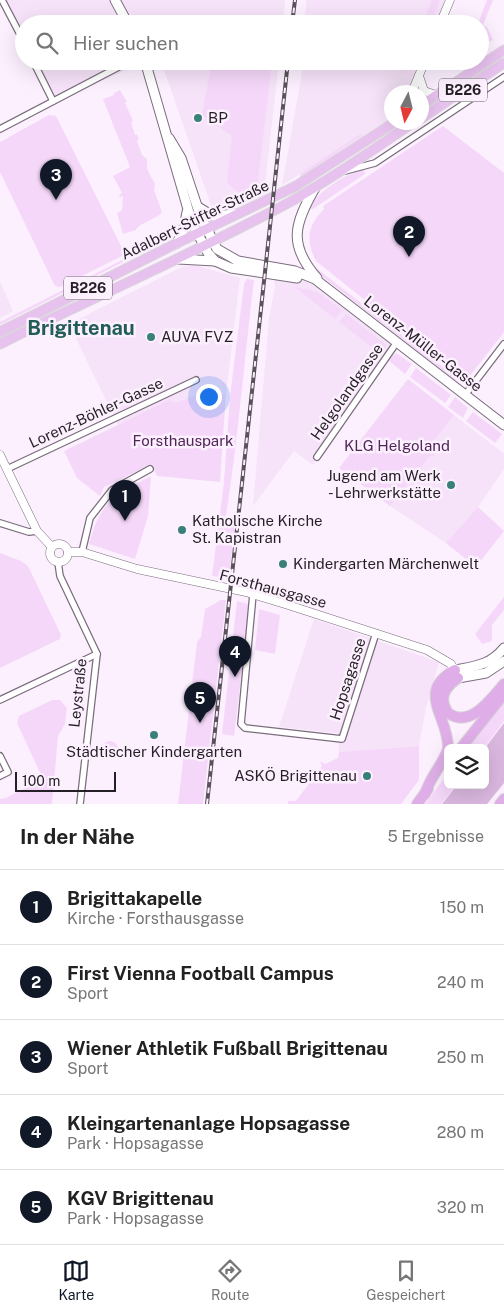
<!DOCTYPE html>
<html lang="de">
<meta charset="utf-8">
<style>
:root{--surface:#fff;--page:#f2f2f2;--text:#222;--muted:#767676;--line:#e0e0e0;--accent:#111827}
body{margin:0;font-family:"Public Sans",sans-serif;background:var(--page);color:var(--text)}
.controls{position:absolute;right:15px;bottom:15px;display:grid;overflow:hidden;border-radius:8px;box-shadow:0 5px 20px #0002}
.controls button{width:45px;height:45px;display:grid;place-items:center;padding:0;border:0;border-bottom:1px solid var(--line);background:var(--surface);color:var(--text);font:25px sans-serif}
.compass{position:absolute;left:384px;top:85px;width:45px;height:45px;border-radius:50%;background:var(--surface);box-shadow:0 5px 20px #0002;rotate:187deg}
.scale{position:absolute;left:15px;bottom:12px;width:101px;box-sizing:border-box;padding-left:5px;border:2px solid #251f26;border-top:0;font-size:14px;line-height:18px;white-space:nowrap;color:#251f26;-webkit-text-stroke:4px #fcf0fe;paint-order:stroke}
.you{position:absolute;left:208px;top:396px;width:18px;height:18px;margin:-12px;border:4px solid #fff;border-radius:50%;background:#1a73e8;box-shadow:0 0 0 8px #1a73e833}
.badge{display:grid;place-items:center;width:32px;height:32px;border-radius:50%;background:var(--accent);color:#fff;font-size:16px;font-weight:700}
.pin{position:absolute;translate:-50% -41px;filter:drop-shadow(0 1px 2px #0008)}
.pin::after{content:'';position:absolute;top:26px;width:18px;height:15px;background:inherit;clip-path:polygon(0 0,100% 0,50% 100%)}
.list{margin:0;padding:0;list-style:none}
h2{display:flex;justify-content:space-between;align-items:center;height:65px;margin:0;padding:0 20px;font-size:21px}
h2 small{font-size:16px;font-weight:400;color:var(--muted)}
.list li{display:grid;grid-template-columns:32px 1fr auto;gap:15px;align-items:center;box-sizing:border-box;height:75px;padding:0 20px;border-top:1px solid var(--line)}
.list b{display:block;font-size:19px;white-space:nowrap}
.list p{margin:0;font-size:16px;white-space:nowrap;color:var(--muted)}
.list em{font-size:16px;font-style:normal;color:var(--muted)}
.icon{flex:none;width:28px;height:28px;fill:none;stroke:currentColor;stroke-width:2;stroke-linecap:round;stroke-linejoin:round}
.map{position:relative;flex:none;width:504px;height:804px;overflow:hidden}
.search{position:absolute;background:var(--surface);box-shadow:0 5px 20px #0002;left:15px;right:15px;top:15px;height:55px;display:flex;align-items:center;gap:12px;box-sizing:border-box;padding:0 18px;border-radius:28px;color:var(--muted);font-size:19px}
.sheet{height:440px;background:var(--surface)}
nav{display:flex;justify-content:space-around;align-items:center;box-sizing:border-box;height:70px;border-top:1px solid var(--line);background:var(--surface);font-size:14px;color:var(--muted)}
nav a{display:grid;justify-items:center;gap:2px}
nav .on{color:var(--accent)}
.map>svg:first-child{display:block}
.built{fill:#f6e2f9}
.green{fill:#f5d8f9}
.water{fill:#dab7df}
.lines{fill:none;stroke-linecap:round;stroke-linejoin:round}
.minor-casing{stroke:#7a6d7c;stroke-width:8}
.tertiary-casing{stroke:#7a6d7c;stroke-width:9}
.secondary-casing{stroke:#7a6d7c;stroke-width:11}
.primary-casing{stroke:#d8d7d8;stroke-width:11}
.trunk-casing{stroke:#d8d7d8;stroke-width:12}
.minor{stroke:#fff;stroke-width:5.5}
.tertiary{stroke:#fff;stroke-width:8}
.secondary{stroke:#fff;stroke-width:9}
.primary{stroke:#e7c2ee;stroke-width:9}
.trunk{stroke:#dfaee8;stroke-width:10}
.rail-casing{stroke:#5a525b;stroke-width:4}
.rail{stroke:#fcf0fe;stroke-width:2;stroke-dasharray:5.5;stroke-linecap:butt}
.poi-dot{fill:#39807b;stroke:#fcf0fe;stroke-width:2}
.labels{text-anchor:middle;stroke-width:5;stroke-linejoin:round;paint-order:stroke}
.shield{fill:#fcf0fe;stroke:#665e67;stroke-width:1}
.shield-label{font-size:14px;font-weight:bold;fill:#251f26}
.poi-label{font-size:15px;fill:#251f26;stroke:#fcf0fe;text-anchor:start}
.street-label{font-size:15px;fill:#251f26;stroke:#fcf0fe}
.park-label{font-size:15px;fill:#502557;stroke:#fcf0fe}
.district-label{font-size:20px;font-weight:bold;fill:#225c57;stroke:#fcf0fe}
</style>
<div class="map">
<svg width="504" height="804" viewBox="0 0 504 804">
<rect width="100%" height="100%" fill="#fcf0fe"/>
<g class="built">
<path d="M 4,0 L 285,0 L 283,24 L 24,24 L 24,41 Z"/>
<path d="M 306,0 L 445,0 L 436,24 L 305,24 Z"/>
<path d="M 34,61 L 148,61 L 53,101 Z"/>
<path d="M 161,61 L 279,61 L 264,194 L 252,195 L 213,211 Z"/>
<path d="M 303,61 L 421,61 L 409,92 L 392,92 L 391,119 L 282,185 L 301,79 Z"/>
<path d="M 195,265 L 240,278 L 226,394 L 204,391 L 176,403 L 169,400 L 118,425 L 69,324 L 182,267 Z"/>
<path d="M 273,272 L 306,277 L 395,347 L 313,465 L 294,451 L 253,506 L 269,318 L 275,287 Z"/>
<path d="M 0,281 L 13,311 L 0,318 Z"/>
<path d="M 454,415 L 504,454 L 504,469 L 478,507 L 446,543 L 390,506 L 430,456 L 439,448 L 433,442 Z"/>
<path d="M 314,619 L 439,662 L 426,708 L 419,746 L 339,752 L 337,733 L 279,727 Z"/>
</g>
<g class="green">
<path d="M 432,0 L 440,0 L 431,24 L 422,24 Z"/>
<path d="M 487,0 L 493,0 L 483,25 L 487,27 L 493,40 L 480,45 L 479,21 Z"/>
<path d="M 212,61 L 272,61 L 257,189 L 240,194 L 227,182 L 232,136 L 202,115 Z"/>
<path d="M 120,90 L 127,102 L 125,103 L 133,121 L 131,122 L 135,135 L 137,134 L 139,140 L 137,141 L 142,155 L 147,159 L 147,169 L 155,184 L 154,190 L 162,212 C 156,220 140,222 136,230 L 123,234 L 117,213 L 122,210 L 123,196 L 120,197 L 119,195 L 122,193 L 113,176 L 130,167 L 103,99 L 114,95 L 114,93 Z"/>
<path d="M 49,115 L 56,116 L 124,252 L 122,256 L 60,287 L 55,286 L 0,172 L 0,142 Z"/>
<path d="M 443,126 L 504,173 L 504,332 L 466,381 L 316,261 C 305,240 308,225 324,209 L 323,206 Z"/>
<path d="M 362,133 L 362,136 L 300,178 L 300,174 Z"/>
<path d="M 364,169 L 365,174 L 313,209 L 307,209 C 319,191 343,175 364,169 Z"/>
<path d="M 170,250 L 171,252 L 0,340 L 0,336 Z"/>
<path d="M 126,258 L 127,260 L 0,325 L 0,322 Z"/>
<path d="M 307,261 L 310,261 L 315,267 L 458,379 L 456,381 L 319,274 Z"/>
<path d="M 247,279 L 254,280 C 244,361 238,442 225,522 L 235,523 L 229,578 L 212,576 L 224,482 L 230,396 L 244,284 Z"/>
<path d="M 295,287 L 317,292 L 342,310 L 335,319 Z"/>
<path d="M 346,314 L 386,345 L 380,353 L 339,322 Z"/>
<path d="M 396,353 L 412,364 L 405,374 L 388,360 Z"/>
<path d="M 416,368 L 451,395 L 445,403 L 410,377 Z"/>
<path d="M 408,379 L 454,415 L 433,442 L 440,448 L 433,457 L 430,456 L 390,506 L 339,468 Z"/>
<path d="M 204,391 L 226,394 L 220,482 L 157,476 L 152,464 L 104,487 L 100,496 L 77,478 L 64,451 L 169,400 L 176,403 Z"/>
<path d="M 455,397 L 468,408 L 463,418 L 448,407 Z"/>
<path d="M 473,412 L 502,434 L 495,443 L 466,421 Z"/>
<path d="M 151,476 L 148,516 L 135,559 L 89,544 C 101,501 113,496 151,476 Z"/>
<path d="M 478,507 L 504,531 L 476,567 L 446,543 Z"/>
<path d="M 0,553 L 21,561 L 28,566 L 61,635 L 60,639 L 0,668 Z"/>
<path d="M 504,597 L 504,610 L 492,625 L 492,641 L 482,644 L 475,634 Z"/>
<path d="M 221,600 L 226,600 L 203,804 L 178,804 L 197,642 L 201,637 L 205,609 Z"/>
<path d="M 237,601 L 248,604 L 248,620 L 234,736 L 222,734 Z"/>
<path d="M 259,609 L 280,615 L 275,654 L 255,650 Z"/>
<path d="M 52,700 L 60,700 L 67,708 L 65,724 L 58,736 L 52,804 L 0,804 L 0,799 L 6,798 L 43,779 L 17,723 L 19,716 Z"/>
<path d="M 504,702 L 504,721 L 484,748 L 468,748 Z"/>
<circle cx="110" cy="749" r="8"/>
<path d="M 419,746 L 419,780 L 401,804 L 288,804 L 288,801 L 296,801 L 322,766 L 320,761 L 325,764 L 338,758 L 339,752 Z"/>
<path d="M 448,773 L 448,785 L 456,785 L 441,804 L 425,804 Z"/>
</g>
<path class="water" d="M 504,723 L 504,783 L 487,804 L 442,804 L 457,785 L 485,785 L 485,748 Z"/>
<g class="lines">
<defs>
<g id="minor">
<path d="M 2,0 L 24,42"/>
<path d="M 33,61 L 53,101"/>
<path d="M 0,129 L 130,61"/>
<path d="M 345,171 L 375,163 L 504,77"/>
<path d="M 465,395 L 504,344"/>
<path d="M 317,457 L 397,342"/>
<path d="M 7,469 L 196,380"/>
<path d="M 0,523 L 29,532 L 37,531"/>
<path d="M 82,552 L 90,518 L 112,490 L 150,469"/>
<path d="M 58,562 L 60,576 L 97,654 L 80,804"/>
<path d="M 253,594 L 241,724 L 245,728 L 342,739 L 376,633"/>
<path d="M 0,700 L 97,654"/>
<path d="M 0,756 L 8,772 L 0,776"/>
</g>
<g id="tertiary">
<path d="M 440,24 L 450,0"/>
<path d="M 419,76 L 424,91 L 436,95"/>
<path d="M 412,92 L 425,61"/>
<path d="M 0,455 L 37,531 L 52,547"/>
<circle cx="59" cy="553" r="9"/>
<path d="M 68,552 L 82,552 L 137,569 L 246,592 L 285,604 L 427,650 L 451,664 L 457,674"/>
</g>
<g id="secondary">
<path d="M 115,0 L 128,24"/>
<path d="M 145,61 L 192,223 L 208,253 L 215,261 L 231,268 L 297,278"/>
<path d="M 169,138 L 181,158 L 200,215 L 217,249 L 238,261 L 295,271 L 315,279 L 504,425"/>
<path d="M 315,188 C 294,224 288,245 317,278"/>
<path d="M 198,207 L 213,216 L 235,214"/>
<path d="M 177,243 L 184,228 L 187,212"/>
<path d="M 178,259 L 215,261"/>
<path d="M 455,670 C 476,666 490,665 504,648"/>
<path d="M 458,678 L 486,673 L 504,661"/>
</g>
<g id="primary">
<path d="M 422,105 L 504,50"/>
<path d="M 422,118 L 504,63"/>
<path d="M 0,332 L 177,243 L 296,186 L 395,122"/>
<path d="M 0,344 C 96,296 195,253 290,202 C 333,178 373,150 414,122"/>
</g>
<g id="trunk">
<path d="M 458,678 C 445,687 438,698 448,713 C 470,729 491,699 504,684"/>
<path d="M 448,748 C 449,717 415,692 455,670"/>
<path d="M 461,748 L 504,694"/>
<path d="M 425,794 C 431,775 442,766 448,749"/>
<path d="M 417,804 L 428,789"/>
<path d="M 500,804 L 504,799"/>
</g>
</defs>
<use href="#minor" class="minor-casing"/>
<use href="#tertiary" class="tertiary-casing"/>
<use href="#secondary" class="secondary-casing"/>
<use href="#primary" class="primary-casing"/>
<use href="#trunk" class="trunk-casing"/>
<use href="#minor" class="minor"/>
<use href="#tertiary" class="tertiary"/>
<use href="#secondary" class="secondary"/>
<use href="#primary" class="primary"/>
<use href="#trunk" class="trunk"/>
<defs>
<g id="rail">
<path d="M 292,24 L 295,0"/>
<path d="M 207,804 L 288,61"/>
</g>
</defs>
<use href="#rail" class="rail-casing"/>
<use href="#rail" class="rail"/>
</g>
<g class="poi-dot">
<circle cx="198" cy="118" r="5"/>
<circle cx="151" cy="337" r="5"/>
<circle cx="451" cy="485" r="5"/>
<circle cx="182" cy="530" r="5"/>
<circle cx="283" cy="564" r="5"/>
<circle cx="154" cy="735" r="5"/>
<circle cx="367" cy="776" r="5"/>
</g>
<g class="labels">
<g class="shield">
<rect x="439" y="78.5" width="48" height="23" rx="4"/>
<rect x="64" y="276.5" width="48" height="23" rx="4"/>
</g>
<g class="shield-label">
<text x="463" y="95">B226</text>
<text x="88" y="293">B226</text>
</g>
<g class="poi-label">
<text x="208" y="123">BP</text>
<text x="161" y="342">AUVA FVZ</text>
<text x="441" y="481" text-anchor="end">Jugend am Werk<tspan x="441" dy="17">- Lehrwerkstätte</tspan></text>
<text x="192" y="526">Katholische Kirche<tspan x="192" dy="17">St. Kapistran</tspan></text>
<text x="293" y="569">Kindergarten Märchenwelt</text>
<text x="154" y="757" text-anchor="middle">Städtischer Kindergarten</text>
<text x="357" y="781" text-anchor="end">ASKÖ Brigittenau</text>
</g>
<g class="street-label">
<text transform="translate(195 220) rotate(-26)" y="5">Adalbert-Stifter-Straße</text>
<text transform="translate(423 344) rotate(38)" y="5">Lorenz-Müller-Gasse</text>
<text transform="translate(347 392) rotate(-55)" y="5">Helgolandgasse</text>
<text transform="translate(96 413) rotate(-25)" y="5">Lorenz-Böhler-Gasse</text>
<text transform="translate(273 589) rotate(15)" y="5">Forsthausgasse</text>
<text transform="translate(348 679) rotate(-72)" y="5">Hopsagasse</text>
<text transform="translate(78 693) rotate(-84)" y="5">Leystraße</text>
</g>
<g class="park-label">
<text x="183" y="446">Forsthauspark</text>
<text x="397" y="451">KLG Helgoland</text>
</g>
<g class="district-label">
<text x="81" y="335">Brigittenau</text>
</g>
</g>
</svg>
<div class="controls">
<button><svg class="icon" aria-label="layers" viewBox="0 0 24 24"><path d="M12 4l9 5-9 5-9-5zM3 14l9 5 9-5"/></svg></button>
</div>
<svg class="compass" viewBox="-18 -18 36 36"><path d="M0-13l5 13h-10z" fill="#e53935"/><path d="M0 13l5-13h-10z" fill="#767676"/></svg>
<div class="scale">100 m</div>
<div class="you"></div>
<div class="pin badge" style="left:125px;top:521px">1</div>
<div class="pin badge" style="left:409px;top:257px">2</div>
<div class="pin badge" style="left:56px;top:200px">3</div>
<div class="pin badge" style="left:235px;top:677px">4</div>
<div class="pin badge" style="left:200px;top:723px">5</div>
<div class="search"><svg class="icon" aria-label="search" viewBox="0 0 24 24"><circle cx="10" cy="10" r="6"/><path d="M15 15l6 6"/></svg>Hier suchen</div>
</div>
<section class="sheet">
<h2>In der Nähe<small>5 Ergebnisse</small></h2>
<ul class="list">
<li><span class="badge">1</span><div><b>Brigittakapelle</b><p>Kirche · Forsthausgasse</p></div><em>150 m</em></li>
<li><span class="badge">2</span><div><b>First Vienna Football Campus</b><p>Sport</p></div><em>240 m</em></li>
<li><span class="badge">3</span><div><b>Wiener Athletik Fußball Brigittenau</b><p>Sport</p></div><em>250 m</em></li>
<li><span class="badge">4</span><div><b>Kleingartenanlage Hopsagasse</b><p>Park · Hopsagasse</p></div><em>280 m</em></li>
<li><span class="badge">5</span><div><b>KGV Brigittenau</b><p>Park · Hopsagasse</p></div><em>320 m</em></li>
</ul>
</section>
<nav>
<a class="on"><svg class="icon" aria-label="map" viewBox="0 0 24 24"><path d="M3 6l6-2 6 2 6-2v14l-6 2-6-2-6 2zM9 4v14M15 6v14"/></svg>Karte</a>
<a><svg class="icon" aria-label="directions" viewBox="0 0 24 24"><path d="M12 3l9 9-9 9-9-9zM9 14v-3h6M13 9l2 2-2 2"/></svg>Route</a>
<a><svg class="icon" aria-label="saved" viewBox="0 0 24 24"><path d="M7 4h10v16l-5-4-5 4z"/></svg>Gespeichert</a>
</nav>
